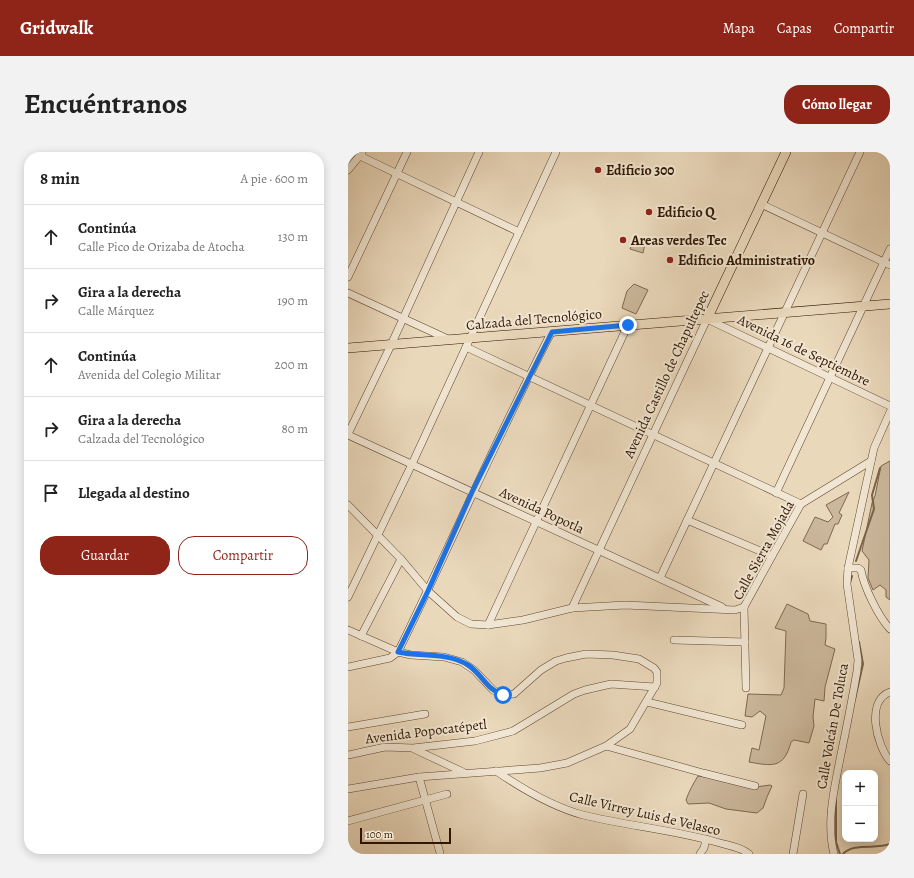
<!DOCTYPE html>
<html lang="es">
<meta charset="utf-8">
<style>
:root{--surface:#fff;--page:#f2f2f2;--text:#222;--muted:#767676;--line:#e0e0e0;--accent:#8f2418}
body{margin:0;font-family:Alegreya,serif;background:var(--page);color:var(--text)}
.controls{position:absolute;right:12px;bottom:12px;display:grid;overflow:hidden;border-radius:8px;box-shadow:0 2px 10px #0003}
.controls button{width:36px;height:36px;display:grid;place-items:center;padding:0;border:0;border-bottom:1px solid var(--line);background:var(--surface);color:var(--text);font:20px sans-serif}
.scale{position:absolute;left:12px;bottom:10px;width:91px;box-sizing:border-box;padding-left:4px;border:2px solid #311700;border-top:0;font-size:11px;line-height:14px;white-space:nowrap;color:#311700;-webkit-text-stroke:3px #f1e6d3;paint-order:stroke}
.stop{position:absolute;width:12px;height:12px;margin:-9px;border:3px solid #1a73e8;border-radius:50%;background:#fff}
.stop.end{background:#1a73e8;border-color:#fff;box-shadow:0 1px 4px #0008}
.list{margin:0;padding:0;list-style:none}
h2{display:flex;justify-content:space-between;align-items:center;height:52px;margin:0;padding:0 16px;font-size:17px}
h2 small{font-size:13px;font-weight:400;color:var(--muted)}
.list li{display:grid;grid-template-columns:26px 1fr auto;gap:12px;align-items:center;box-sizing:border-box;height:64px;padding:0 16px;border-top:1px solid var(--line)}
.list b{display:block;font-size:15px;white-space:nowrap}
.list p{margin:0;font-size:13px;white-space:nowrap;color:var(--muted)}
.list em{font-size:13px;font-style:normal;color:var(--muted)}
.actions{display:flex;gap:8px;padding:12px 16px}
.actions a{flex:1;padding:9px 0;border:1px solid var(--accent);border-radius:16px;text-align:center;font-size:14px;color:var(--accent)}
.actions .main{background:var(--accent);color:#fff}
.icon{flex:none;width:22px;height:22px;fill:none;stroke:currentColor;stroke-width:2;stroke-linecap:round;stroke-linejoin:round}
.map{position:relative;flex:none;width:542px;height:702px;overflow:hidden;border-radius:16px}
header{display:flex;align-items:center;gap:24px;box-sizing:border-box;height:56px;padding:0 20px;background:var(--accent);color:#fff}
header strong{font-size:19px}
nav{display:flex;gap:22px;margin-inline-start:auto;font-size:14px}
.intro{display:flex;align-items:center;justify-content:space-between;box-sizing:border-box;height:96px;padding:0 24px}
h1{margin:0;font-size:28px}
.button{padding:10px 18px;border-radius:16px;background:var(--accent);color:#fff;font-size:14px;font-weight:700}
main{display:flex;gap:24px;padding:0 24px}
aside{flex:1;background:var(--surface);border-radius:16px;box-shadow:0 2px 10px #0003}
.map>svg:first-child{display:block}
.green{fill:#cbb79b;stroke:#7e674e}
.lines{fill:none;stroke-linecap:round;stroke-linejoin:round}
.stream{stroke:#7a634a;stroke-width:2}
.minor-casing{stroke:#5f472f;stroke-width:8}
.major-casing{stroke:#311700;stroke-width:10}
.minor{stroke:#f1e6d3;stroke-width:7}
.major{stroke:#ead8bb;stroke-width:9}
.route{stroke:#1a73e8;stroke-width:5}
.poi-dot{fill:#8f2418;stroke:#f1e6d3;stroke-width:1.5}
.labels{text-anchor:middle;stroke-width:4;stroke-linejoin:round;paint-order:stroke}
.poi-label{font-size:14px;font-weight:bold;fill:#311700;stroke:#f1e6d3;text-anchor:start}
.street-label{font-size:14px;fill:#311700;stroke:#f1e6d3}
</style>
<header>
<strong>Gridwalk</strong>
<nav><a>Mapa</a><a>Capas</a><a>Compartir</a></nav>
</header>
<div class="intro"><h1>Encuéntranos</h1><a class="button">Cómo llegar</a></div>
<main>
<aside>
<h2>8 min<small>A pie · 600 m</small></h2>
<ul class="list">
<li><svg class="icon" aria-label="ahead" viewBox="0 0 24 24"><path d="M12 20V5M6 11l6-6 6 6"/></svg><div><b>Continúa</b><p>Calle Pico de Orizaba de Atocha</p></div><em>130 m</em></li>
<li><svg class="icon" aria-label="right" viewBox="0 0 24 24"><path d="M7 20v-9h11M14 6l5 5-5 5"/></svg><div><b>Gira a la derecha</b><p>Calle Márquez</p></div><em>190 m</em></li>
<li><svg class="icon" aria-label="ahead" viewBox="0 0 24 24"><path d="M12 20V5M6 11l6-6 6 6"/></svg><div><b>Continúa</b><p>Avenida del Colegio Militar</p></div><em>200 m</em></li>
<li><svg class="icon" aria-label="right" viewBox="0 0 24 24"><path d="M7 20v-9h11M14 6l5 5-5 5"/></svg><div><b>Gira a la derecha</b><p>Calzada del Tecnológico</p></div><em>80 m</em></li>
<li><svg class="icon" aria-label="arrive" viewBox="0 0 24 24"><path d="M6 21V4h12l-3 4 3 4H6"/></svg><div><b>Llegada al destino</b></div></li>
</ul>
<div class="actions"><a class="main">Guardar</a><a>Compartir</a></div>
</aside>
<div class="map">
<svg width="542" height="702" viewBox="0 0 542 702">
<rect width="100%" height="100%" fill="#ead8bb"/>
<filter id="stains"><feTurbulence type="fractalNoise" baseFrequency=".005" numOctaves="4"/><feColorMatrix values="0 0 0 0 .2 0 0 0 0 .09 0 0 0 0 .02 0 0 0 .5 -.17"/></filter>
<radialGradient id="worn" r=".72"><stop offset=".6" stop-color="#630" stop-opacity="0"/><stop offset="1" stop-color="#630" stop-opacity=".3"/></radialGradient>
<g class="green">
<path d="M 285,89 L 297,92 L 295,101 L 282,97 Z"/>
<path d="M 286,132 L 300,138 L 288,162 L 274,156 L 279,139 Z"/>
<path d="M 542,309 L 542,448 L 538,445 L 538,438 L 532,433 L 525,438 L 520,426 L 521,408 L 514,399 L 524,351 L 527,344 L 533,314 Z"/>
<path d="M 501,340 L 491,361 L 494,363 L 490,372 L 487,372 L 479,392 L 476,392 L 473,398 L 455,389 L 467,365 L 480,370 L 485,365 L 478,353 Z"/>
<path d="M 439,452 L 460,462 L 462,469 L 478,472 L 478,486 L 477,493 L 487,497 L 477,535 L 476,549 L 467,547 L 465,565 L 466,574 L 461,591 L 446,588 L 443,590 C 436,617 424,614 401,610 L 404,596 L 411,598 L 418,564 L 412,559 L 404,565 L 397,564 L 400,542 L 433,543 L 436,536 L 438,479 L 427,476 Z"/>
<path d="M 350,624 L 375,627 L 408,635 L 422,633 L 424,634 L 419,645 L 415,656 L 409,661 L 378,657 L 361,651 L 340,652 L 338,648 C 341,639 345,632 350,624 Z"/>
</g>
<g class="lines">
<g class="stream">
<path d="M 508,409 L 526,357 L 524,343 L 532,316"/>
<path d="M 502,431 L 504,424"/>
<path d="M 507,547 L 515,512 L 511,490"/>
<path d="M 488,647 L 488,690 L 492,702"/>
<path d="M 495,702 C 506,690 528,698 542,692"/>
</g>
<defs>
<g id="minor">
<path d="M 12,4 L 171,80"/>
<path d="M 0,18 L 14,1"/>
<path d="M 413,52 L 542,113"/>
<path d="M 0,125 L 59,0"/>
<path d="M 0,141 L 102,188"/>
<path d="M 118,195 L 453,352"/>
<path d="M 0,282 L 43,193 L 131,0"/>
<path d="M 0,283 L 374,455"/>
<path d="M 428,341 L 542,97"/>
<path d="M 0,353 L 53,407 L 80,439 L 109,465 L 123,472 L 140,473 L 175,468 L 224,456 L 277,453 L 387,458 L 396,455"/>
<path d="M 339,368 L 424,404"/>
<path d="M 500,416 L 510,416 L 513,418 C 516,435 530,464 542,477"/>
<path d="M 312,426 L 512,0"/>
<path d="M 0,445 L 64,312 L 208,0"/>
<path d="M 224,456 L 359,167 L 542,254"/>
<path d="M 140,473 L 280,173"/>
<path d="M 0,478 L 50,500 L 63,503 L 96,505 L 114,510 L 126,518 L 145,538 L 155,543 L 166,542 L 193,518 L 208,509 L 218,506 L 238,502 L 265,503 L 291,507 L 306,516 L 309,520 L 309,531 L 282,577 L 258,594 L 219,611 L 192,616 L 71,625 L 0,637"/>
<path d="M 13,484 L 53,407"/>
<path d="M 326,488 L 397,490"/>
<path d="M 0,515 L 42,506 L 50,500 C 102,394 149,285 204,179"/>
<path d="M 398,536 L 396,455 L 424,404 L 453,352 L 523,309"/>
<path d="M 542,540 C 517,549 529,594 542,609"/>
<path d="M 299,550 L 394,573"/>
<path d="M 0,575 L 77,562"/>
<path d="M 258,594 L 355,621 L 407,634"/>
<path d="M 66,597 L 115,620"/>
<path d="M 0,603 L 37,595 L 65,596 L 127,589 L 165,579 L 226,542 L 237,538 L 263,532 L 307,535"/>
<path d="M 148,619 C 173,636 205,655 235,663 C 280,674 327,678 372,691 C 382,694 393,695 401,702"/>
<path d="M 71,625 L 92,701"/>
<path d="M 0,669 L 99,642"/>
<path d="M 352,702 L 356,696 L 358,687"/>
<path d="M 445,702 L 455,642"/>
<path d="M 486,702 C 478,671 486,638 492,607 C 498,578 504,548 509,519 L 510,508 L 499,432 L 500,416 L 526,296 L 542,260"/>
</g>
<g id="major">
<path d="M 359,167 L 438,0"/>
<path d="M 0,196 L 542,152"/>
</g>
</defs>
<use href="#minor" class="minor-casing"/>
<use href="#major" class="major-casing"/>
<use href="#minor" class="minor"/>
<use href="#major" class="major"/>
</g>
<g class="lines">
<path class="route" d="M 155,543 C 139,538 133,521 120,513 C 99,500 72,505 50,500 L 80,439 L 124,340 L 204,180 L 280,173"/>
</g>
<g class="poi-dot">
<circle cx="250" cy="18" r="4"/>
<circle cx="301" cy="60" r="4"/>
<circle cx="275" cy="88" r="4"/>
<circle cx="322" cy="108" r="4"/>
</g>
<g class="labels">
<g class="poi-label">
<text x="258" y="23">Edificio 300</text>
<text x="309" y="65">Edificio Q</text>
<text x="283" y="93">Areas verdes Tec</text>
<text x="330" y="113">Edificio Administrativo</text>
</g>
<g class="street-label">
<text transform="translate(186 167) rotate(-5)" y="5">Calzada del Tecnológico</text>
<text transform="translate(456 198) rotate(26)" y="5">Avenida 16 de Septiembre</text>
<text transform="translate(318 222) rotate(-65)" y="5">Avenida Castillo de Chapultepec</text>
<text transform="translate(194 358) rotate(25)" y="5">Avenida Popotla</text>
<text transform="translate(415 398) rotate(-61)" y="5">Calle Sierra Mojada</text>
<text transform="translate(484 574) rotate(-80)" y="5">Calle Volcán De Toluca</text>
<text transform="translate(78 579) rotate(-7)" y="5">Avenida Popocatépetl</text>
<text transform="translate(297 661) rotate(13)" y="5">Calle Virrey Luis de Velasco</text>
</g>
</g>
<rect width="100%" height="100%" filter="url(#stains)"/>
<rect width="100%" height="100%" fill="url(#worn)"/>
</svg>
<div class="controls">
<button>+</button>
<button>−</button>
</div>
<div class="scale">100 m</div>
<div class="stop" style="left:155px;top:543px"></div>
<div class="stop end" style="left:280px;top:173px"></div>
</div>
</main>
